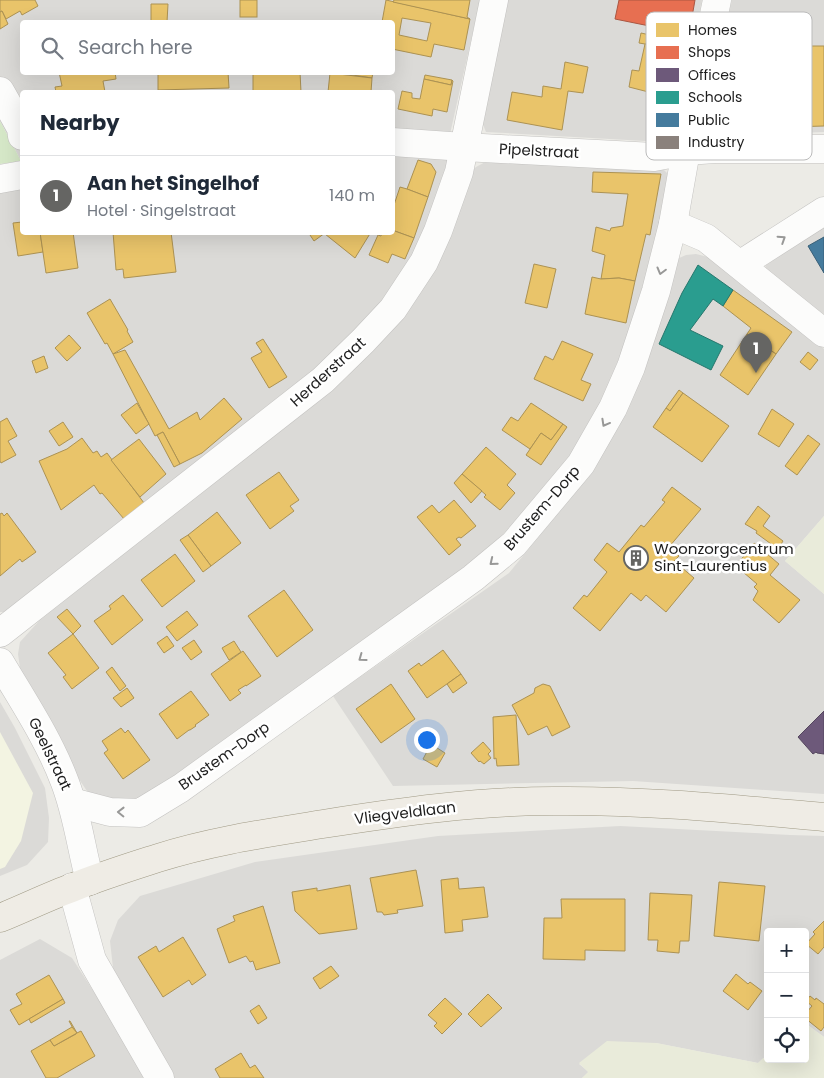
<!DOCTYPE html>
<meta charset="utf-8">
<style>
:root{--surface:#fff;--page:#f2f2f3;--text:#1f2937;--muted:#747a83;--line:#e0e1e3;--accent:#656563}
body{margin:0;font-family:Poppins,sans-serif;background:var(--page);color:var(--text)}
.controls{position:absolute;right:15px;bottom:15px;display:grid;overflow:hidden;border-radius:5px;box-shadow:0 5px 20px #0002}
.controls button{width:45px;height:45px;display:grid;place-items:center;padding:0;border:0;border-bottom:1px solid var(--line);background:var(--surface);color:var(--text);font:25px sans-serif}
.you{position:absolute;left:426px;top:739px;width:18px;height:18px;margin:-12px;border:4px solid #fff;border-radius:50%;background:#1a73e8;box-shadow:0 0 0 8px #1a73e833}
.badge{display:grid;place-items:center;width:32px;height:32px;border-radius:50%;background:var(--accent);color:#fff;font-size:16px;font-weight:700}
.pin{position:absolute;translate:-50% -41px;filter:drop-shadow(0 1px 2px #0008)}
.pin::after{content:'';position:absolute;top:26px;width:18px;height:15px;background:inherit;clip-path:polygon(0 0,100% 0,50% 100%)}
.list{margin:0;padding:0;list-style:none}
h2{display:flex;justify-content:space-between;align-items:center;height:65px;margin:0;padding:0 20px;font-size:21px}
h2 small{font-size:16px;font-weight:400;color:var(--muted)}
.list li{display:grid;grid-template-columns:32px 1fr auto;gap:15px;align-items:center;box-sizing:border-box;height:80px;padding:0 20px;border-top:1px solid var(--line)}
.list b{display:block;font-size:19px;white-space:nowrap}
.list p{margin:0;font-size:16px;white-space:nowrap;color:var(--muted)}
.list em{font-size:16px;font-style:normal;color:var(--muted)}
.icon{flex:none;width:28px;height:28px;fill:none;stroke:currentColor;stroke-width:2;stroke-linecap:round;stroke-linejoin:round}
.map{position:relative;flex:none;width:824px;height:1078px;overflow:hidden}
.search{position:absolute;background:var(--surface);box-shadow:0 5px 20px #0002;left:20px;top:20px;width:375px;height:55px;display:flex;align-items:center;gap:12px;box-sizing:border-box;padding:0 18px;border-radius:5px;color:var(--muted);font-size:19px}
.panel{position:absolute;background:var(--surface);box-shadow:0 5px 20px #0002;left:20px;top:90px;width:375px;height:145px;border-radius:5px}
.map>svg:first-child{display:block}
.residential{fill:#dbdad7;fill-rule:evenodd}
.education{fill:#f3f4e2}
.farmland{fill:#e9ebda}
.grass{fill:#d5e7c7}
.homes{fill:#e9c46a;stroke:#ac9253;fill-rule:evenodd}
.shops{fill:#e76f51;stroke:#aa5641}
.offices{fill:#6d597a;stroke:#55475e}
.schools{fill:#2a9d8f;stroke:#26776d}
.public{fill:#457b9d;stroke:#395f77}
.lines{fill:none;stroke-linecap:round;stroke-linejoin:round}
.minor-casing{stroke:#c3c2c0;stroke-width:29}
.major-casing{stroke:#a09a85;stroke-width:29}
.minor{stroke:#fcfcfb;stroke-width:28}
.major{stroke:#efece5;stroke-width:28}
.oneway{stroke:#989897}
.labels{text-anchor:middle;stroke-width:5;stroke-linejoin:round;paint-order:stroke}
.street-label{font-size:15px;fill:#1d1d1d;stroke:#fff}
.poi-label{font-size:15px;fill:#1d1d1d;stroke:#fff;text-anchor:start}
.key{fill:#fff;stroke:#bbb;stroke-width:1}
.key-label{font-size:14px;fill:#1d1d1d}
</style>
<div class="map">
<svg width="824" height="1078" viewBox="0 0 824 1078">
<rect width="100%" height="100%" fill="#ecebe6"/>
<g class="residential">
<path d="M 0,0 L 480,0 L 450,134 L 393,129 L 392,92 L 22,92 L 22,161 L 21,161 L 0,121 ZM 22,22 L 392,22 L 392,72 L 22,72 Z"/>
<path d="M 507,0 L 702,0 L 674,136 L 663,142 L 486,132 L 482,122 Z"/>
<path d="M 732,0 L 824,0 L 824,132 L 711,136 L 704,130 Z"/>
<path d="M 393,149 L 446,156 L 449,165 L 419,255 L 358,336 L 8,612 L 0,612 L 0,191 L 22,187 L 22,232 L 392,232 Z"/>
<path d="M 489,160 L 661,167 L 667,173 L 669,178 L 640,308 L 623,363 L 576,448 L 551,483 L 519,519 L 474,562 L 161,785 L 136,802 L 100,799 L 87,791 L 66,760 L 20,668 L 18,654 L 20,642 L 39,621 L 345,379 L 373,350 L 469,174 L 476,167 Z"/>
<path d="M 824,227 L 824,318 L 764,272 L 766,265 Z"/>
<path d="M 696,254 L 708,257 L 824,349 L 824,516 L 785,561 L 824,594 L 824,794 L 633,781 L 393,786 L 333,696 L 509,573 L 585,480 L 677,259 L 686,255 Z"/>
<path d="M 0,702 L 15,728 L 45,788 L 49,818 L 48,842 L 27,865 L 0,876 Z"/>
<path d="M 620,826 L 790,835 L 824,836 L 824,1037 L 805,1023 L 805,932 L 768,932 L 768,1054 L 758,1063 L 656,1043 L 579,1064 L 589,1072 L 582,1078 L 170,1078 L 144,1034 L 113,968 L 110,941 L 118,920 L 140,896 L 255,862 L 438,836 Z"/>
<path d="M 40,939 L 72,958 L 121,1034 L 146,1078 L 0,1078 L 0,960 Z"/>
</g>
<path class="education" d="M 0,732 L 33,793 L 21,841 L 5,867 L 0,869 Z"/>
<g class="farmland">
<path d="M 824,516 L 824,594 L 785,561 Z"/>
<path d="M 805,1023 L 824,1037 L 824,1078 L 582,1078 L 588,1072 L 579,1063 L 607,1041 L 656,1043 L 758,1063 L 768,1054 L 768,1059 L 805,1059 Z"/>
</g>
<path class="grass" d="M 0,121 L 21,161 L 0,164 Z"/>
<g class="homes">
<path d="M 0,0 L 35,0 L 38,6 L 22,15 L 20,11 L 6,19 L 2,11 L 0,12 Z"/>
<rect x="240" y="0" width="17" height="17"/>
<path d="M 386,0 L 470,19 L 464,50 L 434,44 L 431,57 L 392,49 L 392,22 L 382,22 ZM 402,18 L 431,23 L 427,41 L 399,35 Z"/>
<path d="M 394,0 L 470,0 L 467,17 L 470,19 L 393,2 Z"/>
<path d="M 151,4 L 168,4 L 167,22 L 151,22 Z"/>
<path d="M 2,11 L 8,24 L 0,29 L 0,12 Z"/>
<path d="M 641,33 L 659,37 L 657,46 L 639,43 Z"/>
<path d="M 797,34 L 805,34 L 803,71 L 811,72 L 811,46 L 824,46 L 824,126 L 790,127 Z"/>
<path d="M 645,44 L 669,48 L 667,52 L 681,55 L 678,68 L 681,68 L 678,81 L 675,80 L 672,98 L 629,87 L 632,70 L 639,71 Z"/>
<path d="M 565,62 L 588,67 L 583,93 L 568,91 L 562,130 L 507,120 L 512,92 L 542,97 L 543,86 L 561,89 Z"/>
<path d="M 59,72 L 115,72 L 116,79 L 103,81 L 105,92 L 56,92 L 55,87 L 62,86 Z"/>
<path d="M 158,72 L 228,72 L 229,88 L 158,90 Z"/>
<path d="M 253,72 L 300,72 L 301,92 L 253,92 Z"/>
<path d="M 333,72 L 373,72 L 372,78 Z"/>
<path d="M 330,73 L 372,78 L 371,92 L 328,92 Z"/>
<path d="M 425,75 L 452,80 L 451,85 L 424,79 Z"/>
<path d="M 424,79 L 451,85 L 452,80 L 453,81 L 447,112 L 433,109 L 432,116 L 398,109 L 402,91 L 412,93 L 412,98 L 420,99 Z"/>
<path d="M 418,160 L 431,164 L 436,172 L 428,197 L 407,189 Z"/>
<path d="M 593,172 L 661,174 L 650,235 L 646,234 L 635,281 L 619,278 L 601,279 L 605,255 L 592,251 L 596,227 L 610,231 L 611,228 L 623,226 L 628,194 L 592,192 Z"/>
<path d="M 400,187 L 407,189 L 428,197 L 414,238 L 392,230 L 392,211 Z"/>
<path d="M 22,222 L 22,232 L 40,232 L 43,252 L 18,256 L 13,223 Z"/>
<path d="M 392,230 L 414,238 L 405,259 L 392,254 L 388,263 L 369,255 L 378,235 L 381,236 L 382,232 L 392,232 Z"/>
<path d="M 40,232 L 73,232 L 78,268 L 46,273 Z"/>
<path d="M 113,232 L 171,232 L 176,272 L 124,278 L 123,269 L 116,270 Z"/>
<path d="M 308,232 L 325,232 L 325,233 L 314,241 Z"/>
<path d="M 326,232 L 371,232 L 355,258 L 325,234 Z"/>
<path d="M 534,264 L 556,269 L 547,308 L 525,303 Z"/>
<path d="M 592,277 L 601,279 L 619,278 L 635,281 L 626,323 L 585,314 Z"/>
<path d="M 733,290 L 792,332 L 776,354 L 747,334 L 751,328 L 723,306 Z"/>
<path d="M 110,299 L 128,330 L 127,331 L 133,342 L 113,354 L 107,343 L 105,344 L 87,313 Z"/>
<path d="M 747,334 L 776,354 L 748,395 L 720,375 Z"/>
<path d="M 69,335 L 81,348 L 67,361 L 55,348 Z"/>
<path d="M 263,339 L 287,377 L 269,388 L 251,358 L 262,352 L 256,343 Z"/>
<path d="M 562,341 L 593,354 L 581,380 L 591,384 L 583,401 L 534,379 L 545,356 L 553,360 Z"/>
<path d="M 125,350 L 169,429 L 197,412 L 200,420 L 224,398 L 242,419 L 202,453 L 180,464 L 163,432 L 155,436 L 113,354 Z"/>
<path d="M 808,352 L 818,360 L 810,370 L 800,362 Z"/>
<path d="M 44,356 L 48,368 L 36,373 L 32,361 Z"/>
<path d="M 679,390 L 683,393 L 670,411 L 666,408 Z"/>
<path d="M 683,393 L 729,426 L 702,462 L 653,427 L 666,408 L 670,411 Z"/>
<path d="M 137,403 L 149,424 L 136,434 L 121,415 Z"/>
<path d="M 531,403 L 563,424 L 551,440 L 541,433 L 530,449 L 502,430 L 511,417 L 518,421 Z"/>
<path d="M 772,409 L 794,424 L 779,447 L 758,434 Z"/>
<path d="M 7,418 L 17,436 L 8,441 L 16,455 L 1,463 L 0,461 L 0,422 Z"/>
<path d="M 63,422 L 73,437 L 59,446 L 49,431 Z"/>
<path d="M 563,424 L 567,427 L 541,465 L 526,455 L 541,433 L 551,440 Z"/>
<path d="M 163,432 L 180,464 L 174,467 L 157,435 Z"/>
<path d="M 808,435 L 820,444 L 797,475 L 785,466 Z"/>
<path d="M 82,438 L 93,453 L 97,451 L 101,457 L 107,453 L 144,503 L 124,519 L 102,493 L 100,494 L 94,485 L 61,510 L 39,461 L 67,449 Z"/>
<path d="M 139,439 L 166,474 L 140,497 L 111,460 Z"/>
<path d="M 486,447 L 516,474 L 507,485 L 515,493 L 500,510 L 484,497 L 486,495 L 462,474 Z"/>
<path d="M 279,472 L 299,500 L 290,506 L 294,511 L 270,529 L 246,495 Z"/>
<path d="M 462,474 L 482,491 L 471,503 L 454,483 Z"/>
<path d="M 672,487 L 701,509 L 669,547 L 679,556 L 674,561 L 694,578 L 666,612 L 646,595 L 641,601 L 631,593 L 600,631 L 573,608 L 584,595 L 587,597 L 607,572 L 594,560 L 607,543 L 619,552 L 641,525 L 644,527 L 665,502 L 662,500 Z"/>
<path d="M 454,500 L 476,526 L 461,538 L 459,537 L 456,539 L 461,545 L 449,555 L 417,517 L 432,505 L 439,513 Z"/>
<path d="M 758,506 L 770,516 L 763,526 L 783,541 L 778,549 L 756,533 L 757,531 L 745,524 Z"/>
<path d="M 217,512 L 241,543 L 211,566 L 188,535 Z"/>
<path d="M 2,513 L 4,516 L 7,513 L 36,552 L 22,562 L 20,559 L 0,576 L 0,514 Z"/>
<path d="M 188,535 L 211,566 L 203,572 L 180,540 Z"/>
<path d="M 754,543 L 779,564 L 770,575 L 800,600 L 779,623 L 753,600 L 758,591 L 754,587 L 757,584 L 736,566 Z"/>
<path d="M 175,554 L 195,581 L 162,607 L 141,580 Z"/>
<path d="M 284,590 L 313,630 L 277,657 L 248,616 Z"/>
<path d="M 123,595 L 143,620 L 112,645 L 94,621 L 111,609 L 109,606 Z"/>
<path d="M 67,609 L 81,626 L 73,634 L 57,617 Z"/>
<path d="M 187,611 L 198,625 L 177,641 L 166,627 Z"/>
<path d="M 73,634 L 99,668 L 72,689 L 63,677 L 66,675 L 48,653 Z"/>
<path d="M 167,636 L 174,646 L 164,653 L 157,643 Z"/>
<path d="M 194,640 L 202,652 L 191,660 L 182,648 Z"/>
<path d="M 234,641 L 241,652 L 229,660 L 222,648 Z"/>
<path d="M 443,650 L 461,674 L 427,698 L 408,671 L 419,663 L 421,666 Z"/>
<path d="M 243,651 L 261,676 L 246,686 L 246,685 L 238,690 L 241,693 L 230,701 L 211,674 Z"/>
<path d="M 112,667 L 126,686 L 120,691 L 106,672 Z"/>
<path d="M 461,674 L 467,683 L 453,693 L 447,684 Z"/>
<path d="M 391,684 L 415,719 L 381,743 L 356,709 Z"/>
<path d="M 543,684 L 550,686 L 570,727 L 552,736 L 547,726 L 528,735 L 512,705 L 534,693 L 535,688 Z"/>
<path d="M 127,688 L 134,698 L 121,707 L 113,698 Z"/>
<path d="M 191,691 L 209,715 L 195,725 L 196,726 L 190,730 L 189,730 L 177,739 L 159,714 Z"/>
<path d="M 516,715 L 519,765 L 497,766 L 496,758 L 494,759 L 493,717 Z"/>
<path d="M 121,728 L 125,733 L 128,730 L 150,760 L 123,779 L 104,753 L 108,750 L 102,741 Z"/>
<path d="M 483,742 L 491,751 L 488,754 L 491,758 L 484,764 L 480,761 L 479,762 L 471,753 Z"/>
<path d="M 431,744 L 445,753 L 437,767 L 423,759 Z"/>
<path d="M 416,870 L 423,906 L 397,910 L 398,913 L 384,915 L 382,912 L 377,912 L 370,878 Z"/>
<path d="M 458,878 L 459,889 L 484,887 L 488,917 L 462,920 L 463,931 L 445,933 L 441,880 Z"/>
<path d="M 719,882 L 765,886 L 759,941 L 714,936 Z"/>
<path d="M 350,885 L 357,929 L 319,934 L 295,911 L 292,892 L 317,888 L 317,891 Z"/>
<path d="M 650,893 L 692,895 L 689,941 L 680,941 L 679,953 L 657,951 L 658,940 L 648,940 Z"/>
<path d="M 561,899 L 625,899 L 625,951 L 585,950 L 585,960 L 543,959 L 544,918 L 562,918 Z"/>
<path d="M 263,906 L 280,963 L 256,970 L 253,961 L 250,962 L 246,956 L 229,963 L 217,929 L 235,921 L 233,916 Z"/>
<path d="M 824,921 L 824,947 L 818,954 L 806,944 L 815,934 L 813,932 Z"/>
<path d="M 183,937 L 206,975 L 192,985 L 189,980 L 163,997 L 138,957 L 156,946 L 159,952 Z"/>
<path d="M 331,966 L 339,976 L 320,989 L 313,978 Z"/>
<path d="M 736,974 L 748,984 L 750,982 L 762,991 L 748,1010 L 723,991 Z"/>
<path d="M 49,975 L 63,999 L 19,1025 L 10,1010 L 22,1004 L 16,994 Z"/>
<path d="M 488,994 L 502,1008 L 481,1027 L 468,1014 Z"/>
<path d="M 810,996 L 815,1000 L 816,998 L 824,1004 L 824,1027 L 821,1031 L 805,1018 L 805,1012 L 806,1013 L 812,1006 L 806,1001 Z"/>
<path d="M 445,998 L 462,1014 L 442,1034 L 434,1026 L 437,1023 L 428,1015 Z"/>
<path d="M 63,999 L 65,1003 L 31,1023 L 29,1019 Z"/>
<path d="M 259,1005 L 267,1018 L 258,1024 L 250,1011 Z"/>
<path d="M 69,1021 L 70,1021 L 77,1033 L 81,1031 L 95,1056 L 57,1078 L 46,1078 L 31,1051 L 50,1040 L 54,1046 L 76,1034 Z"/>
<path d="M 72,1027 L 77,1033 L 54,1046 L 50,1040 Z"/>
<path d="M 241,1053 L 250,1068 L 255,1065 L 264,1078 L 220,1078 L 215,1069 Z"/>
</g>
<path class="shops" d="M 619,0 L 695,0 L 689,34 L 615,19 Z"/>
<path class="offices" d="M 824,711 L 824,754 L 817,753 L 816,752 L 813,754 L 798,737 Z"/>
<path class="schools" d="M 698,265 L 733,290 L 723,306 L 713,299 L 690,330 L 723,346 L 711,370 L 659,344 L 682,293 Z"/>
<path class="public" d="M 824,237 L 824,273 L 808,246 Z"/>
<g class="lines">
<defs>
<g id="minor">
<path d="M 0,91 L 21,128 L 22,136"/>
<path d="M 392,142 L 464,147 L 654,157 L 686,151 L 715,149 L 824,149"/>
<path d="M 0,179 L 22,175"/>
<path d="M 673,224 L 706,238 L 824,333"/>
<path d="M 741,264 L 824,211"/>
<path d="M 0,633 L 323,380 L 363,341 L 393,309 L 424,262 L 438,231 L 459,172 L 494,0"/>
<path d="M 0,662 C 23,701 48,738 64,780 C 77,812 81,848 90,881"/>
<path d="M 72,802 L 110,812 L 140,813 L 181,788 L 473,578 L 514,544 L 581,464 L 613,408 L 631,367 L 656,291 L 673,224 L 686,151 L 717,0"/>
<path d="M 72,887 L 92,960 L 160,1078"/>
</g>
<path id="major" d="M 0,918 C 25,908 49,896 74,887 C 101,876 130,867 158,858 C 211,841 268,833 323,824 C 399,812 477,801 554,801 C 644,800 734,809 824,817"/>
</defs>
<use href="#minor" class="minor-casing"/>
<use href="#major" class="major-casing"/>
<use href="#minor" class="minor"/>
<use href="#major" class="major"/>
</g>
<defs><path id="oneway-chevron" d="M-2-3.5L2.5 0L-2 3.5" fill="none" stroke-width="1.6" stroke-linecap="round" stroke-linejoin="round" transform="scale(1.25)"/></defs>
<g class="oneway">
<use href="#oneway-chevron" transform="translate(782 239) rotate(-33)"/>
<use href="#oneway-chevron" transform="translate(661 271) rotate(105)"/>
<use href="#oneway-chevron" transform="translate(605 423) rotate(119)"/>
<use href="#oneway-chevron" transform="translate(493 562) rotate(141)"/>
<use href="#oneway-chevron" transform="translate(362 658) rotate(144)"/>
<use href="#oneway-chevron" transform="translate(121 812) rotate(-179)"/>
</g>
<defs>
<symbol id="building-ring" viewBox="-11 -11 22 22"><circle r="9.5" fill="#fff" stroke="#656563" stroke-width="1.5"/><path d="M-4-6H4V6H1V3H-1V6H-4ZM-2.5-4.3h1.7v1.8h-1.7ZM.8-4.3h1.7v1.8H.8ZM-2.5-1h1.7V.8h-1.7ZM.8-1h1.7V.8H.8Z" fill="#656563"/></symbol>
</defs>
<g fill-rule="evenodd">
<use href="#building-ring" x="622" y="544" width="28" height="28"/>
</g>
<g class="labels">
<g class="street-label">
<text transform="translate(539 151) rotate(3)" y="5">Pipelstraat</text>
<text transform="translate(328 372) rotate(-42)" y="5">Herderstraat</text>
<text transform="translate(542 508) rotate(-49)" y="5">Brustem-Dorp</text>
<text transform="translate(50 754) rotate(64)" y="5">Geelstraat</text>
<text transform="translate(224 756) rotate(-35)" y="5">Brustem-Dorp</text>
<text transform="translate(405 813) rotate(-7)" y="5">Vliegveldlaan</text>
</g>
<g class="poi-label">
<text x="654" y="554">Woonzorgcentrum<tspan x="654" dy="17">Sint-Laurentius</tspan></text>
</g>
</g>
<rect x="646" y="12" width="166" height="148" rx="8" class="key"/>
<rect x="656" y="23" width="23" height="14" fill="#e9c46a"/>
<rect x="656" y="46" width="23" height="13" fill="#e76f51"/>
<rect x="656" y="68" width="23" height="14" fill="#6d597a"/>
<rect x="656" y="91" width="23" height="13" fill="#2a9d8f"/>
<rect x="656" y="113" width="23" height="14" fill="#457b9d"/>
<rect x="656" y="136" width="23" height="13" fill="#8a817c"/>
<g class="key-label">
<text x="688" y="35">Homes</text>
<text x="688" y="57">Shops</text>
<text x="688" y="80">Offices</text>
<text x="688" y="102">Schools</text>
<text x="688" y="125">Public</text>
<text x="688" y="147">Industry</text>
</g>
</svg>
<div class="controls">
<button>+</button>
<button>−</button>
<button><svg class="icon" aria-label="locate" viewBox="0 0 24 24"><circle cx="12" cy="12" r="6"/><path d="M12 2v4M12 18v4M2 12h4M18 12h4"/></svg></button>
</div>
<div class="you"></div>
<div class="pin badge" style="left:756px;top:373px">1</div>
<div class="search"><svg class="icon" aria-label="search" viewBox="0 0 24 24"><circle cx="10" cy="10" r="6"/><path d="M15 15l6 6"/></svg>Search here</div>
<section class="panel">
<h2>Nearby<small></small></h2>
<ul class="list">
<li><span class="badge">1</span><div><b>Aan het Singelhof</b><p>Hotel · Singelstraat</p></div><em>140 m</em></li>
</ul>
</section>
</div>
